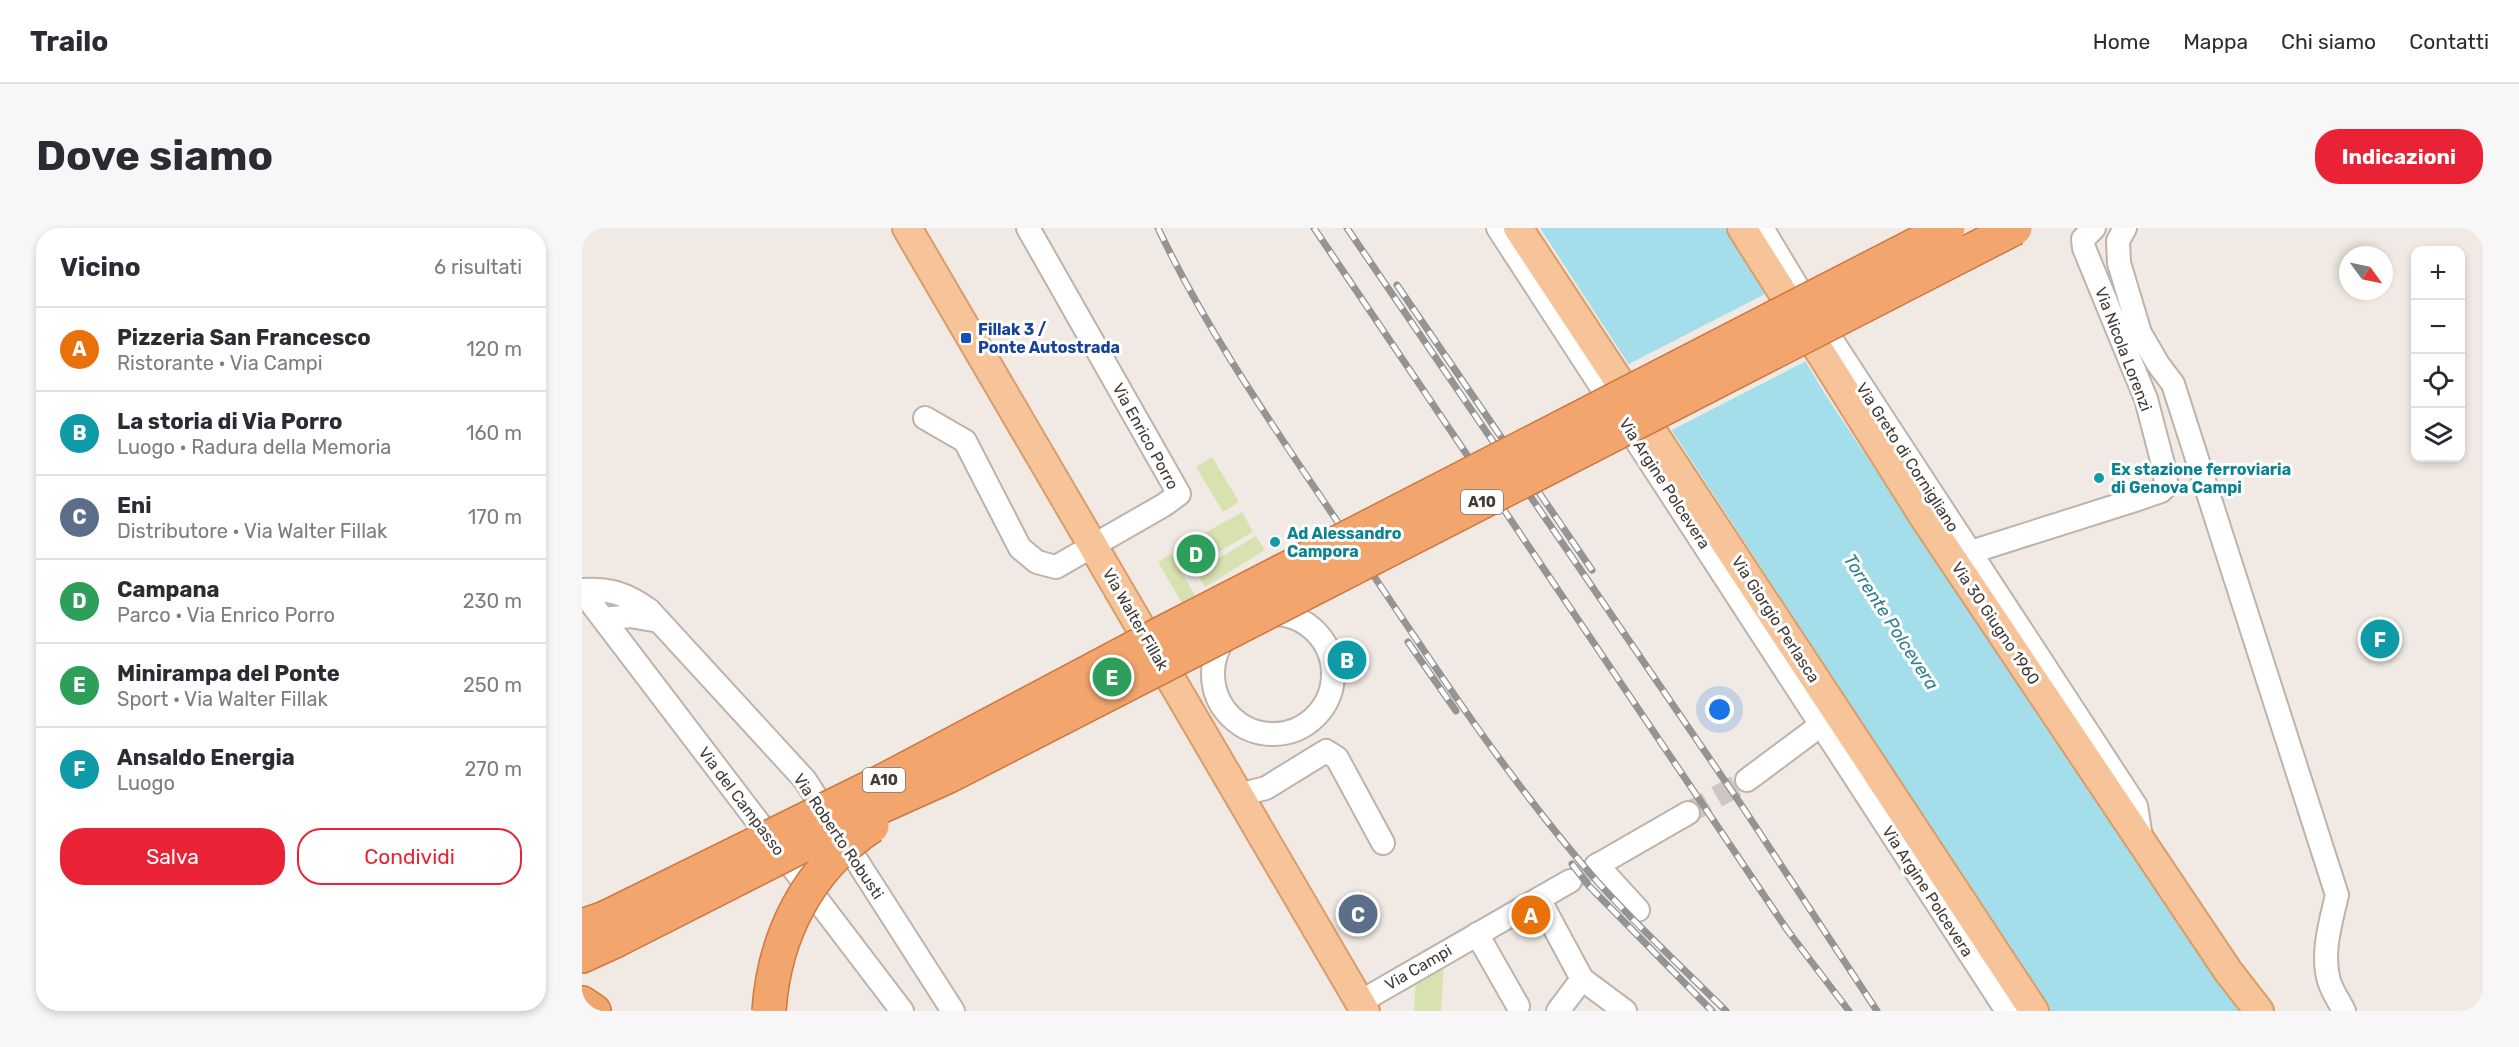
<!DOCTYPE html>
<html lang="it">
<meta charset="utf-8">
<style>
:root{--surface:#fff;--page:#f7f7f7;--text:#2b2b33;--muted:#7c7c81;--line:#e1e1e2;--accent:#e92335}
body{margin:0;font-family:Rubik,sans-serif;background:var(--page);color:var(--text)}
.controls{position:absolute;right:18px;top:18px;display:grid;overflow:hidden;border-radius:12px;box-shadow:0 3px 9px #0003}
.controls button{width:54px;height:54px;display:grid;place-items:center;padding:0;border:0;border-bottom:2px solid var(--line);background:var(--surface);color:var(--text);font:30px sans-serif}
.compass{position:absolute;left:1757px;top:18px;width:54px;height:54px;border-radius:50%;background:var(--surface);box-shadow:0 3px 9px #0003;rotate:123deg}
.you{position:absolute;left:1138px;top:482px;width:21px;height:21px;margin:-15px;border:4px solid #fff;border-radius:50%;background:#1a73e8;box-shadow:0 0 0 9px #1a73e833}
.badge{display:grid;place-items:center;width:39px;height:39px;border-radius:50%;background:var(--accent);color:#fff;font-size:20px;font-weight:700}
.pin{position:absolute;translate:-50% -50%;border:3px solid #fff;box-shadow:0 2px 6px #0006}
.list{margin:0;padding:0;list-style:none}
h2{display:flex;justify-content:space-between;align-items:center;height:78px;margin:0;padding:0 24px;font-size:26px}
h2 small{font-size:20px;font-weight:400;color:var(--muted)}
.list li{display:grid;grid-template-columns:39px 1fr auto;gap:18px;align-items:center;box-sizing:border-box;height:84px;padding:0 24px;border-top:2px solid var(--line)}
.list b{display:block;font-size:22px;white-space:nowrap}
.list p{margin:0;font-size:20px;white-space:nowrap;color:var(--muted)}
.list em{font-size:20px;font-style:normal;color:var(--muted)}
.actions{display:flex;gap:12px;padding:18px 24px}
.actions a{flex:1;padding:14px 0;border:2px solid var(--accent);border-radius:24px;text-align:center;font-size:21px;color:var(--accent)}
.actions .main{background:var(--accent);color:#fff}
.icon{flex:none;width:33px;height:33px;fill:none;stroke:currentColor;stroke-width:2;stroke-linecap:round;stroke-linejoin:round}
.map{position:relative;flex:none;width:1901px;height:783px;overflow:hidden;border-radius:24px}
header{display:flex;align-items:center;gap:36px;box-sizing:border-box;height:84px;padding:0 30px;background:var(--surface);border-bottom:2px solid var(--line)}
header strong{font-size:28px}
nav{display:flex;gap:33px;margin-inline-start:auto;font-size:21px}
.intro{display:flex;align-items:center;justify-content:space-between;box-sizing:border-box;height:144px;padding:0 36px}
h1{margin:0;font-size:42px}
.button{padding:15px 27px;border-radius:24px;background:var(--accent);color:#fff;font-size:21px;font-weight:700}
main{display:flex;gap:36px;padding:0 36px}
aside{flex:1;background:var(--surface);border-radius:24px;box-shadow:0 3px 9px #0003}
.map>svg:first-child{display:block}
.green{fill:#d8e2b0}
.water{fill:#a4deea}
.pier{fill:#f1eae4}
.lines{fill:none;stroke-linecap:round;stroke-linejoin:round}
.minor-tunnel{stroke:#cec7c1;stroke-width:22;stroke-dasharray:22 11;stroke-linecap:butt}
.minor-casing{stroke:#beb3ab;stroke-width:26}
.major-casing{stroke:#d99d6a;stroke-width:32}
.highway-casing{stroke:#d0773f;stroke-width:36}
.minor{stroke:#fff;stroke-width:22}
.major{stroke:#f6c498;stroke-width:28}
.highway{stroke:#f2a66e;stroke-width:33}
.rail-casing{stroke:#949494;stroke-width:7}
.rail{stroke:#fff;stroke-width:4.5;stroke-dasharray:14;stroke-linecap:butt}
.highway-bridge-casing{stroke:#d0773f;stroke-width:36;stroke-linecap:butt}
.highway-bridge{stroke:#f2a66e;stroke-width:33}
.transit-dot{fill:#1a4fb4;stroke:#fff;stroke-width:2}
.culture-dot{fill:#0f9aa8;stroke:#fff;stroke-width:2}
.labels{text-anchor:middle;stroke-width:6;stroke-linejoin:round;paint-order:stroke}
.shield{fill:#fff;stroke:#7b7572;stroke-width:1.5}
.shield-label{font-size:15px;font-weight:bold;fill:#423a35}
.transit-label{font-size:16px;font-weight:bold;fill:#164399;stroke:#fff;text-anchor:start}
.street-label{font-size:16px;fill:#423a35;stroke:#fff}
.culture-label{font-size:16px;font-weight:bold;fill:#0d838f;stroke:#fff;text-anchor:start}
.water-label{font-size:18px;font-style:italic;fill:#317e8f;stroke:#fff}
</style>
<header>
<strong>Trailo</strong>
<nav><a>Home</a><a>Mappa</a><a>Chi siamo</a><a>Contatti</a></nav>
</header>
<div class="intro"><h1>Dove siamo</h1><a class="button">Indicazioni</a></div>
<main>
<aside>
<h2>Vicino<small>6 risultati</small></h2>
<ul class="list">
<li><span class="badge" style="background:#e8710a">A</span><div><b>Pizzeria San Francesco</b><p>Ristorante · Via Campi</p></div><em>120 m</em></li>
<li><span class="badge" style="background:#0f9aa8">B</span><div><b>La storia di Via Porro</b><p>Luogo · Radura della Memoria</p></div><em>160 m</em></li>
<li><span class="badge" style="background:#5c6f8a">C</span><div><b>Eni</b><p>Distributore · Via Walter Fillak</p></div><em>170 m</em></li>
<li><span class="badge" style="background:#2e9e5b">D</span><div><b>Campana</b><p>Parco · Via Enrico Porro</p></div><em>230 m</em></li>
<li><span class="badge" style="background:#2e9e5b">E</span><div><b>Minirampa del Ponte</b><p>Sport · Via Walter Fillak</p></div><em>250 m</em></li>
<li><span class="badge" style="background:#0f9aa8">F</span><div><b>Ansaldo Energia</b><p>Luogo</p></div><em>270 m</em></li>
</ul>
<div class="actions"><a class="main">Salva</a><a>Condividi</a></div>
</aside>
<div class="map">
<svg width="1901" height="783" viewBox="0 0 1901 783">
<rect width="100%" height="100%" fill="#f1eae4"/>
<g class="green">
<path d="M 630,229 L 657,274 L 641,284 L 614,239 Z"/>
<path d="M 660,284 L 671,304 L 631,327 L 619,307 Z"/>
<path d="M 674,308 L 683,322 L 623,359 L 614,344 Z"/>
<path d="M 615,309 L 630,333 L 613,343 L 598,319 Z"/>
<path d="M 589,326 L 613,367 L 600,375 L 576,334 Z"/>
<path d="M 862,733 L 859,783 L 832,783 L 834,748 Z"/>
</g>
<path class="water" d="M 958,0 L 1143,0 L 1243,166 L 1522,585 L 1660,783 L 1468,783 Z"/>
<path class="pier" d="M 1185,65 L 1226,132 L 1086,204 L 1043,138 Z"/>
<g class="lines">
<g class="minor-tunnel">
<path d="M 1106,585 L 1165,552"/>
<path d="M 988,653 L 1014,638"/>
</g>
<defs>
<g id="minor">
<path d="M 916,0 L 1425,783"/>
<path d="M 1180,0 L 1219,65 L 1554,578 L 1559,609"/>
<path d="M 1543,0 L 1536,13 L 1537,35 L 1558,105 L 1576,136 L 1591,156 L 1755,667 C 1749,693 1739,725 1747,753 C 1750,763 1757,773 1762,783"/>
<path d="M 343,190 L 383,213 L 438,320 L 455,334 L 474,339 L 582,277 L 597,266 L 446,0"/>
<path d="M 1389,324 L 1553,272 L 1579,263 L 1583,259 L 1584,254 L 1581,236 L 1564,171 L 1502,20 L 1501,11 L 1512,0"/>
<path d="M 0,362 C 27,360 45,366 67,382 L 223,552 L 371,783"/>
<path d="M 0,363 L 320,783"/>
<circle cx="691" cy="446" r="60"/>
<path d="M 22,391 L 48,388 L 77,393"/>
<path d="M 1165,552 L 1251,488"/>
<path d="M 657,567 L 684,560 L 744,523 L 755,530 L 801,615"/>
<path d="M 1015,637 L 1056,682"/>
<path d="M 1014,638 L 1106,585"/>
<path d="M 957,671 L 1000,751 L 1043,783"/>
<path d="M 895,706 L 936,778"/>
<path d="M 778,774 L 988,653"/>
<path d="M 976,783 L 1000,751"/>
</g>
<g id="major">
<path d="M 325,0 L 783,783"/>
<path d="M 936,0 L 1452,783"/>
<path d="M 1160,0 L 1342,289 L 1646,743 L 1677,783"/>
</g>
<g id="highway">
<path d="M 0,698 L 23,690"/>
<path d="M 0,728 L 33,713"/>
<path d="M 0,775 L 12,783"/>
</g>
</defs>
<use href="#minor" class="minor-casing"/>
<use href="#major" class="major-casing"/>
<use href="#highway" class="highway-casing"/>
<use href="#minor" class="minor"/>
<use href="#major" class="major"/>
<use href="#highway" class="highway"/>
<defs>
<g id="rail">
<path d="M 576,0 C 626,106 694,202 759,299 C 840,419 918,542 1013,651 C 1054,697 1100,739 1144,783"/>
<path d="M 732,0 L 1206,703 L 1267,783"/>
<path d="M 765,0 L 1158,575 L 1295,783"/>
<path d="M 815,57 L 1010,342"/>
<path d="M 826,414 L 874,483"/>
<path d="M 990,636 L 1007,658 L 1130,783"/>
</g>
</defs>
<use href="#rail" class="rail-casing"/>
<use href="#rail" class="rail"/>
<defs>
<g id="highway-bridge">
<path d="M 23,690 L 299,554 L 578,406 L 1366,0"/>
<path d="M 33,713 L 289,583 L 367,548 L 1433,0"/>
<path d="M 187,783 C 192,708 226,640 290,598"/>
</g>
</defs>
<use href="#highway-bridge" class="highway-bridge-casing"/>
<use href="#highway-bridge" class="highway-bridge"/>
</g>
<rect class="transit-dot" x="378" y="104" width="12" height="12" rx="3"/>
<g class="culture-dot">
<circle cx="1517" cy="250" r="6"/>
<circle cx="693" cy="314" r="6"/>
</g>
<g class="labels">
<g class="shield">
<rect x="879" y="262" width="42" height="24" rx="4.5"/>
<rect x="281" y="540" width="42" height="24" rx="4.5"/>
</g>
<g class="shield-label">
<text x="900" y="279">A10</text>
<text x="302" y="557">A10</text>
</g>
<g class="transit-label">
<text x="396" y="107">Fillak 3 /<tspan x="396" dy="18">Ponte Autostrada</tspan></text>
</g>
<g class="street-label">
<text transform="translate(1542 121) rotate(69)" y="6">Via Nicola Lorenzi</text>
<text transform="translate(564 208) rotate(61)" y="6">Via Enrico Porro</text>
<text transform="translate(1326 229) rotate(57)" y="6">Via Greto di Cornigliano</text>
<text transform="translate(1083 255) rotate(57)" y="6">Via Argine Polcevera</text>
<text transform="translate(554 391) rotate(60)" y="6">Via Walter Fillak</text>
<text transform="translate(1194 391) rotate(57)" y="6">Via Giorgio Perlasca</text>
<text transform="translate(1414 395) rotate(56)" y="6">Via 30 Giugno 1960</text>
<text transform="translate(160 573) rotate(53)" y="6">Via del Campasso</text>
<text transform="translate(257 608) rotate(56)" y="6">Via Roberto Robusti</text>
<text transform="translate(1346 663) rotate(57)" y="6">Via Argine Polcevera</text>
<text transform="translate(836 739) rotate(-30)" y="6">Via Campi</text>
</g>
<g class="culture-label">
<text x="1529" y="247">Ex stazione ferroviaria<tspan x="1529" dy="18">di Genova Campi</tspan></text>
<text x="705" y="311">Ad Alessandro<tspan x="705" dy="18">Campora</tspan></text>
</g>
<g class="water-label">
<text transform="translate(1309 394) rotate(57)" y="6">Torrente Polcevera</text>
</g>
</g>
</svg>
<div class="controls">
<button>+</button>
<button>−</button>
<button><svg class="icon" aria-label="locate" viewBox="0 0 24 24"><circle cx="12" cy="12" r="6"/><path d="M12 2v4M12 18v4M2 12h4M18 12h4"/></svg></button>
<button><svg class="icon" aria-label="layers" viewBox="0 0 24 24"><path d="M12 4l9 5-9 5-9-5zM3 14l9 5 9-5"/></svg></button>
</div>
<svg class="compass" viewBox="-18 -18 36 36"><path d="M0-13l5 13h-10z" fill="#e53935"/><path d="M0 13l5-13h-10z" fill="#7c7c81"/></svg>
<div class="you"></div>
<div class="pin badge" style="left:949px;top:687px;background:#e8710a">A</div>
<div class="pin badge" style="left:765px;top:432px;background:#0f9aa8">B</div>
<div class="pin badge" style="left:776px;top:686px;background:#5c6f8a">C</div>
<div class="pin badge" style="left:614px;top:326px;background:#2e9e5b">D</div>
<div class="pin badge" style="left:530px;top:449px;background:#2e9e5b">E</div>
<div class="pin badge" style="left:1798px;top:411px;background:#0f9aa8">F</div>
</div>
</main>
